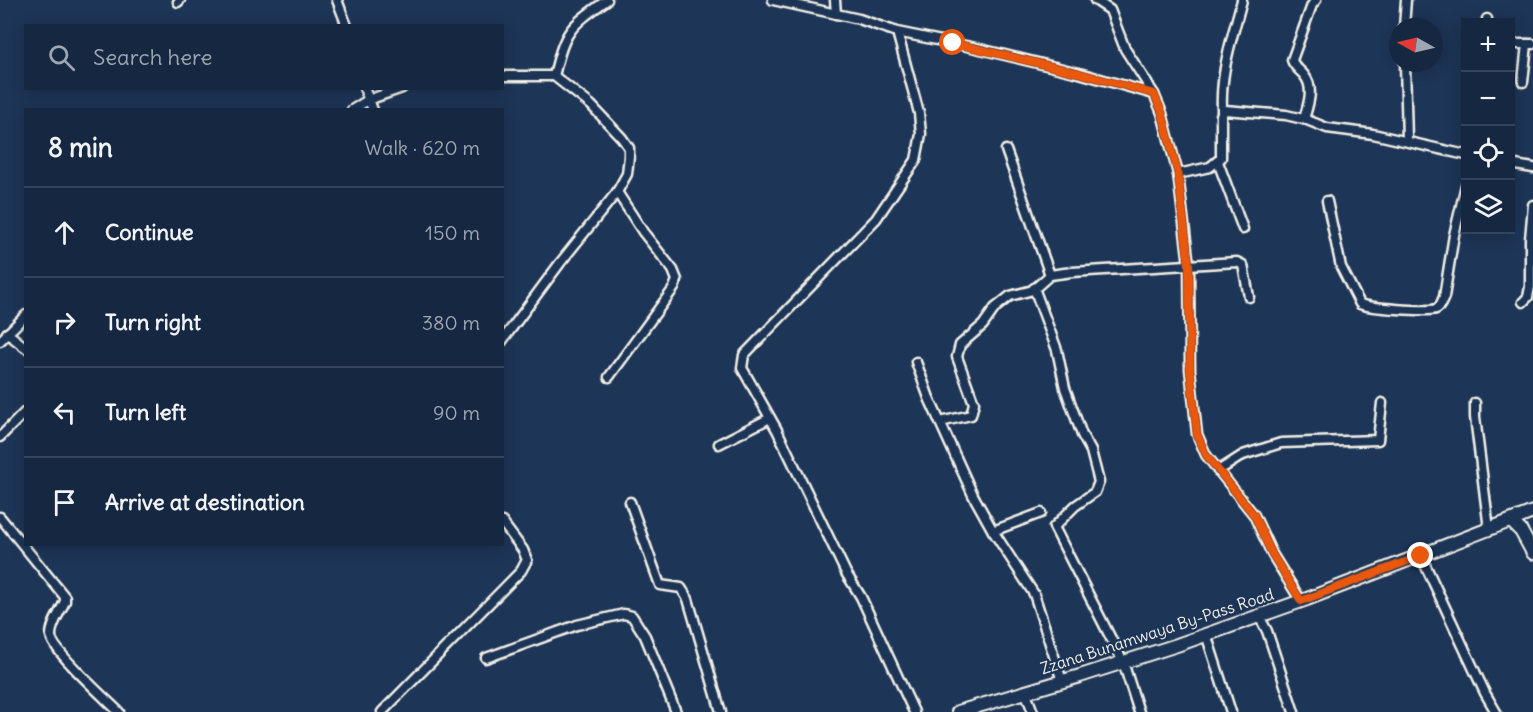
<!DOCTYPE html>
<meta charset="utf-8">
<style>
:root{--surface:#162841;--page:#23344c;--text:#f1f3f6;--muted:#9ea6b1;--line:#35445a}
body{margin:0;font-family:Delius,sans-serif;background:var(--page);color:var(--text)}
.controls{position:absolute;right:18px;top:18px;display:grid;overflow:hidden;border-radius:0px;box-shadow:0 3px 15px #0003}
.controls button{width:54px;height:54px;display:grid;place-items:center;padding:0;border:0;border-bottom:2px solid var(--line);background:var(--surface);color:var(--text);font:30px sans-serif}
.compass{position:absolute;left:1389px;top:18px;width:54px;height:54px;border-radius:50%;background:var(--surface);box-shadow:0 3px 15px #0003;rotate:278deg}
.stop{position:absolute;width:18px;height:18px;margin:-14px;border:4px solid #ea580c;border-radius:50%;background:#fff}
.stop.end{background:#ea580c;border-color:#fff;box-shadow:0 2px 6px #0008}
.list{margin:0;padding:0;list-style:none}
h2{display:flex;justify-content:space-between;align-items:center;height:78px;margin:0;padding:0 24px;font-size:26px}
h2 small{font-size:20px;font-weight:400;color:var(--muted)}
.list li{display:grid;grid-template-columns:39px 1fr auto;gap:18px;align-items:center;box-sizing:border-box;height:90px;padding:0 24px;border-top:2px solid var(--line)}
.list b{display:block;font-size:22px;white-space:nowrap}
.list em{font-size:20px;font-style:normal;color:var(--muted)}
.icon{flex:none;width:33px;height:33px;fill:none;stroke:currentColor;stroke-width:2;stroke-linecap:round;stroke-linejoin:round}
.map{position:relative;flex:none;width:1533px;height:712px;overflow:hidden}
.search{position:absolute;background:var(--surface);box-shadow:0 3px 15px #0003;left:24px;top:24px;width:480px;height:66px;display:flex;align-items:center;gap:15px;box-sizing:border-box;padding:0 21px;border-radius:0px;color:var(--muted);font-size:22px}
.panel{position:absolute;background:var(--surface);box-shadow:0 3px 15px #0003;left:24px;top:108px;width:480px;height:438px;border-radius:0px}
.map>svg:first-child{display:block}
.lines{fill:none;stroke-linecap:round;stroke-linejoin:round}
.street-casing{stroke:#f4f1e8;stroke-width:13}
.secondary-casing{stroke:#f4f1e8;stroke-width:16}
.street{stroke:#1d3557;stroke-width:8}
.secondary{stroke:#1d3557;stroke-width:12}
.route{stroke:#ea580c;stroke-width:8}
.labels{text-anchor:middle;stroke-width:5;stroke-linejoin:round;paint-order:stroke}
.street-label{font-size:16px;fill:#f4f1e8;stroke:#1d3557}
</style>
<div class="map">
<svg width="1533" height="712" viewBox="0 0 1533 712">
<rect width="100%" height="100%" fill="#1d3557"/>
<filter id="ink" filterUnits="userSpaceOnUse"><feTurbulence type="fractalNoise" baseFrequency=".0167" numOctaves="2"/><feDisplacementMap in="SourceGraphic" scale="12" xChannelSelector="R" yChannelSelector="G"/><feConvolveMatrix kernelMatrix="1 2 1 2 8 2 1 2 1" color-interpolation-filters="sRGB"/></filter>
<g filter="url(#ink)">
<g class="lines">
<defs>
<g id="street">
<path d="M 337,0 L 347,26"/>
<path d="M 773,0 L 859,19 L 897,32 L 976,48 L 1079,73 L 1154,94"/>
<path d="M 835,0 L 836,14"/>
<path d="M 1095,0 L 1110,10 L 1125,49 L 1154,94 L 1162,113 L 1178,174 L 1189,265 L 1190,369 L 1197,434 L 1206,455 L 1254,515 L 1272,554 L 1301,601"/>
<path d="M 178,2 L 180,0"/>
<path d="M 1487,22 L 1487,19"/>
<path d="M 1404,27 L 1406,0"/>
<path d="M 897,32 L 919,113 L 921,134 L 916,160 L 876,219 L 744,355 L 742,368 L 777,430 L 846,573 L 861,597 L 914,712"/>
<path d="M 1510,44 L 1533,44"/>
<path d="M 1405,63 L 1407,140"/>
<path d="M 502,76 L 554,76 L 591,105 L 622,138 L 629,148 L 629,156 L 627,174 L 617,192 L 560,263 L 502,341"/>
<path d="M 554,76 C 565,30 569,27 607,0"/>
<path d="M 1523,82 L 1527,44"/>
<path d="M 364,88 L 373,110"/>
<path d="M 352,110 L 368,100 L 402,88"/>
<path d="M 1222,111 C 1220,71 1232,39 1242,0"/>
<path d="M 1304,119 C 1308,105 1315,88 1304,75 C 1300,70 1294,67 1292,60 L 1312,5 L 1316,0"/>
<path d="M 1006,150 L 1050,275"/>
<path d="M 1218,162 L 1243,229"/>
<path d="M 1510,164 L 1533,168"/>
<path d="M 1178,174 L 1210,167 L 1221,158 L 1221,115 L 1225,110 L 1286,115 L 1307,120 L 1327,128 L 1373,134 L 1466,155"/>
<path d="M 1327,201 L 1341,267 L 1360,304 C 1369,308 1427,312 1436,309 C 1441,307 1442,301 1444,297 L 1454,235 L 1466,185"/>
<path d="M 1034,288 L 1057,350 L 1065,388 L 1082,435 L 1091,451 L 1099,482 L 1095,492 L 1075,506 L 1054,527 L 1123,662 L 1139,712"/>
<path d="M 1523,302 L 1528,297 L 1530,287 L 1530,239 L 1533,205"/>
<path d="M 7,333 L 26,348"/>
<path d="M 0,341 L 26,315"/>
<path d="M 916,362 L 929,398 L 973,495 L 993,531 L 1034,594 L 1062,681"/>
<path d="M 609,377 L 674,288 L 677,280 L 673,270 L 643,232 L 617,192"/>
<path d="M 1475,403 L 1475,417 L 1489,529"/>
<path d="M 940,422 L 971,415 L 974,403 L 957,357 L 960,345 L 983,325 L 995,308 L 1010,296 L 1033,290 L 1050,275 L 1072,272 L 1237,262 L 1243,265 L 1249,297"/>
<path d="M 0,437 L 26,411"/>
<path d="M 719,444 L 770,418"/>
<path d="M 1218,471 L 1243,455 L 1281,443 L 1378,440 L 1382,403"/>
<path d="M 630,502 L 660,585 L 681,588 L 688,599 L 721,712"/>
<path d="M 0,517 L 65,597 L 65,601 C 61,611 51,624 51,635 C 50,649 106,699 119,712"/>
<path d="M 993,531 L 1041,513"/>
<path d="M 1421,556 L 1485,693 L 1496,712"/>
<path d="M 1259,616 L 1267,631 L 1294,712"/>
<path d="M 1206,634 L 1231,712"/>
<path d="M 486,658 L 577,625 L 624,614 L 632,616 L 645,636 L 676,712"/>
<path d="M 1025,691 L 1033,712"/>
<path d="M 382,712 L 521,571 L 527,560 L 523,550 L 502,522"/>
</g>
<g id="secondary">
<path d="M 1511,521 L 1521,531 L 1533,553"/>
<path d="M 958,712 L 1080,676 L 1177,645 L 1307,599 L 1533,512"/>
</g>
</defs>
<use href="#street" class="street-casing"/>
<use href="#secondary" class="secondary-casing"/>
<use href="#street" class="street"/>
<use href="#secondary" class="secondary"/>
</g>
</g>
<g class="lines" filter="url(#ink)">
<path class="route" d="M 953,43 L 1079,73 L 1154,94 L 1162,112 L 1178,174 L 1189,265 L 1190,369 L 1197,434 L 1206,455 L 1254,515 L 1272,554 L 1301,601 L 1421,556"/>
</g>
<g class="labels">
<g class="street-label">
<text transform="translate(1157 631) rotate(-18)" y="6">Zzana Bunamwaya By-Pass Road</text>
</g>
</g>
</svg>
<div class="controls">
<button>+</button>
<button>−</button>
<button><svg class="icon" aria-label="locate" viewBox="0 0 24 24"><circle cx="12" cy="12" r="6"/><path d="M12 2v4M12 18v4M2 12h4M18 12h4"/></svg></button>
<button><svg class="icon" aria-label="layers" viewBox="0 0 24 24"><path d="M12 4l9 5-9 5-9-5zM3 14l9 5 9-5"/></svg></button>
</div>
<svg class="compass" viewBox="-18 -18 36 36"><path d="M0-13l5 13h-10z" fill="#e53935"/><path d="M0 13l5-13h-10z" fill="#9ea6b1"/></svg>
<div class="stop" style="left:953px;top:43px"></div>
<div class="stop end" style="left:1421px;top:556px"></div>
<div class="search"><svg class="icon" aria-label="search" viewBox="0 0 24 24"><circle cx="10" cy="10" r="6"/><path d="M15 15l6 6"/></svg>Search here</div>
<section class="panel">
<h2>8 min<small>Walk · 620 m</small></h2>
<ul class="list">
<li><svg class="icon" aria-label="ahead" viewBox="0 0 24 24"><path d="M12 20V5M6 11l6-6 6 6"/></svg><div><b>Continue</b></div><em>150 m</em></li>
<li><svg class="icon" aria-label="right" viewBox="0 0 24 24"><path d="M7 20v-9h11M14 6l5 5-5 5"/></svg><div><b>Turn right</b></div><em>380 m</em></li>
<li><svg class="icon" aria-label="left" viewBox="0 0 24 24"><path d="M17 20v-9H6M10 6l-5 5 5 5"/></svg><div><b>Turn left</b></div><em>90 m</em></li>
<li><svg class="icon" aria-label="arrive" viewBox="0 0 24 24"><path d="M6 21V4h12l-3 4 3 4H6"/></svg><div><b>Arrive at destination</b></div></li>
</ul>
</section>
</div>
